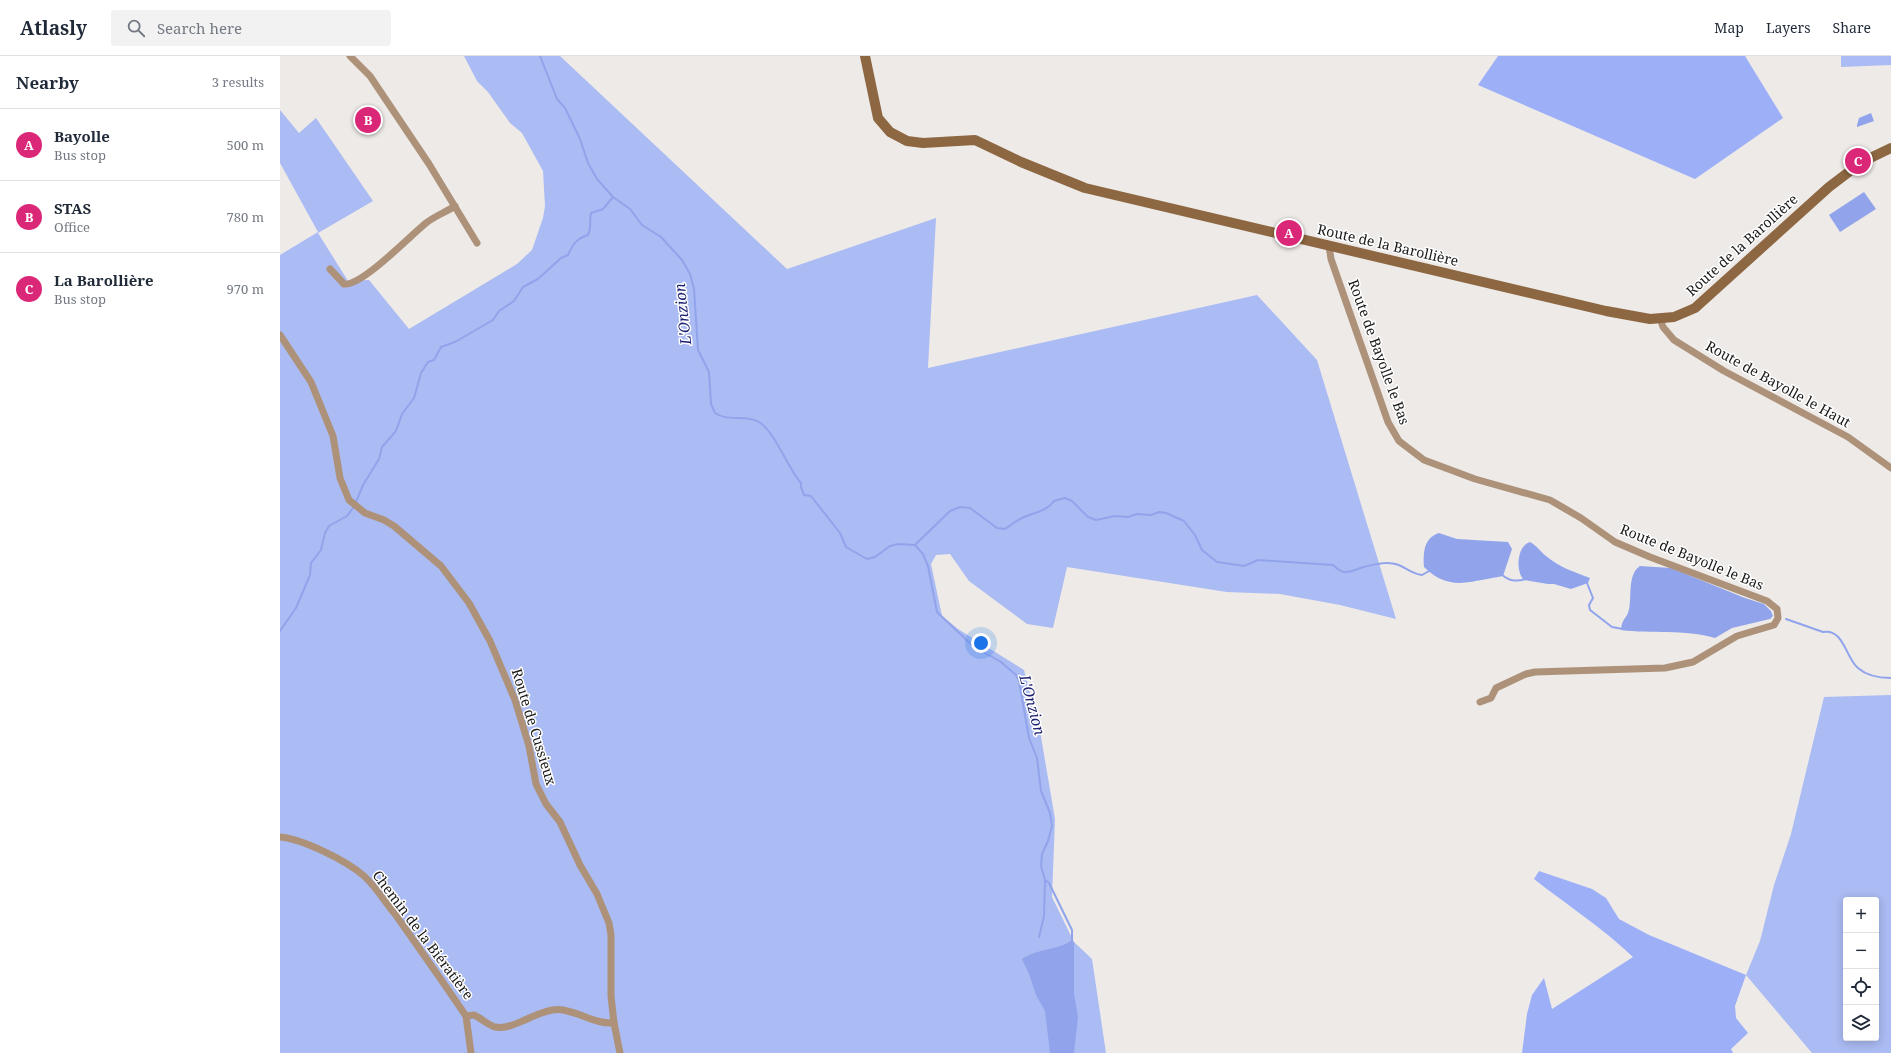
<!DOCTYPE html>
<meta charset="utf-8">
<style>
:root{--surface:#fff;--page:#f2f2f3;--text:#1f2937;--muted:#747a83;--line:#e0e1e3;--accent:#db2777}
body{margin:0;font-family:"Noto Serif",serif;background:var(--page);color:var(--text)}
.controls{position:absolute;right:12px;bottom:12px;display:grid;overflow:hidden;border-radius:4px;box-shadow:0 2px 10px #0003}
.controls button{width:36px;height:36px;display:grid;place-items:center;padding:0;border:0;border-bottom:1px solid var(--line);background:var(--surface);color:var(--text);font:20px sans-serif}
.you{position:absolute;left:701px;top:587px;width:14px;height:14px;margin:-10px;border:3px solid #fff;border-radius:50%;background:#1a73e8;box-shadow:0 0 0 6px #1a73e833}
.badge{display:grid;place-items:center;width:26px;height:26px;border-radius:50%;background:var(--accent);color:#fff;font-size:13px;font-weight:700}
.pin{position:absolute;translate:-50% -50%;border:2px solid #fff;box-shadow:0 1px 4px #0006}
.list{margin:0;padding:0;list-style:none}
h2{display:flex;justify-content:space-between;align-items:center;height:52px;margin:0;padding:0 16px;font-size:17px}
h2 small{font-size:13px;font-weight:400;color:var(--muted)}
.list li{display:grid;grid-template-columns:26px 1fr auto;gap:12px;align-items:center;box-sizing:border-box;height:72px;padding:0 16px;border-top:1px solid var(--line)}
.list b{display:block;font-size:15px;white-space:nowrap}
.list p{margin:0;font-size:13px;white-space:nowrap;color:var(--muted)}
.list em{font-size:13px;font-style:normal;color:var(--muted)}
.icon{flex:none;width:22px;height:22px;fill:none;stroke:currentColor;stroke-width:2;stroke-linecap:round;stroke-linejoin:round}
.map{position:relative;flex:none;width:1611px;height:997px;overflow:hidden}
header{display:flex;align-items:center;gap:24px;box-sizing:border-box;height:56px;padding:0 20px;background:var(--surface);border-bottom:1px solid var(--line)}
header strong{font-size:19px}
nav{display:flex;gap:22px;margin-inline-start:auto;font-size:14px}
.search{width:280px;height:36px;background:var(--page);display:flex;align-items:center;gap:10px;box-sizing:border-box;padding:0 14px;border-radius:4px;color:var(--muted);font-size:15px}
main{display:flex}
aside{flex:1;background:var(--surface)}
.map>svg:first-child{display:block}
.green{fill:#abbbf3;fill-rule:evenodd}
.forest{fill:#9caff7}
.water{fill:#91a4eb}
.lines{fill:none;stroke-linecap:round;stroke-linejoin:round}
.stream{stroke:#91a4eb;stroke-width:2}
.minor{stroke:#ad9279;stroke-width:7}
.secondary{stroke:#8d6741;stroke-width:10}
.labels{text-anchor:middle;stroke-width:3;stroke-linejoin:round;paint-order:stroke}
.street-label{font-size:14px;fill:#1b1a19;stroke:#fff}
.water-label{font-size:15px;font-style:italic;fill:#1b2071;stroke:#fff}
</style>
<header>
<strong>Atlasly</strong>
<div class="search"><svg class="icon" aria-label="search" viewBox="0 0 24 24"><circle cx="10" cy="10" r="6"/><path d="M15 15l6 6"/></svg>Search here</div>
<nav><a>Map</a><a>Layers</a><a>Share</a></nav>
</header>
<main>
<aside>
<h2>Nearby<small>3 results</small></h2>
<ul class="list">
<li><span class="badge">A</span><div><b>Bayolle</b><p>Bus stop</p></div><em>500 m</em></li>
<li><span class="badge">B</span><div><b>STAS</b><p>Office</p></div><em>780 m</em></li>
<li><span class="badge">C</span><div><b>La Barollière</b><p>Bus stop</p></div><em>970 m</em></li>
</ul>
</aside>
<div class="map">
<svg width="1611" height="997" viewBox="0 0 1611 997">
<rect width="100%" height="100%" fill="#edeae8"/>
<g class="green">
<path d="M 184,0 L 280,0 L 507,213 L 656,162 L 648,312 L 977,239 L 1037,304 L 1116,563 L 1060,549 L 1000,538 L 947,536 L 787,511 L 773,572 L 747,568 L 689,525 L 670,498 L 656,499 L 651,508 L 662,560 L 678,573 L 744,614 L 760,675 L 775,763 L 772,841 L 794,886 L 812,903 L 826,997 L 0,997 L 0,199 L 38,176 L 0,107 L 0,54 L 19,77 L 36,62 L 93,145 L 38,177 L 68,225 L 89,224 L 129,273 L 237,208 L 252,194 L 263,162 L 265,150 L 263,115 L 242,77 L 230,67 L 208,36 L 197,25 Z"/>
<path d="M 1561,0 L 1611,0 L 1611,9 L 1561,11 Z"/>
<path d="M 1611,639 L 1611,997 L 1532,997 L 1466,919 L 1480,885 L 1494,829 L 1511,778 L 1544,641 ZM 1566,844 L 1596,844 L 1596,982 L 1566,982 Z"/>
</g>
<g class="forest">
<path d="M 1218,0 L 1465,0 L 1503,62 L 1415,123 L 1198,29 Z"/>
<path d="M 1259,815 L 1312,833 L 1326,842 L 1339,863 L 1369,879 L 1466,919 L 1455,950 L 1456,962 L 1468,977 L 1451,993 L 1453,997 L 1242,997 L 1247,958 L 1252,939 L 1264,922 L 1272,953 L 1353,901 C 1323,872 1287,849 1254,823 Z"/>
</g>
<g class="water">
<path d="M 1591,57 L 1594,65 L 1577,71 L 1577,69 L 1579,62 Z"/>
<path d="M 1584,136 L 1596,153 L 1560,176 L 1549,159 Z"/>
<path d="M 1159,477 L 1177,483 L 1228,486 L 1232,493 L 1223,520 L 1218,521 C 1186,526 1169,535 1144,511 C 1143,496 1144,482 1159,477 Z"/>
<path d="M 1250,486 C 1257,490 1260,495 1266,500 C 1279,511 1294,516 1310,522 L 1308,527 L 1291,533 L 1274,528 L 1268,528 L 1244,524 C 1235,515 1237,490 1250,486 Z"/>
<path d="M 1360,510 L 1391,512 L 1465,542 L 1484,548 L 1491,555 L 1493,560 L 1490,563 L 1452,572 L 1435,582 C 1405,573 1371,578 1341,574 C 1342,563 1345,564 1348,557 C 1353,545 1346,519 1360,510 Z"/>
<path d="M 790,885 L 794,886 L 794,937 L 798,961 L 794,997 L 770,997 L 765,955 L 756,939 L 749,918 L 742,903 C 756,893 782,893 790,885 Z"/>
</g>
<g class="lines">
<g class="stream">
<path d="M 260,0 L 277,43 L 285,52 L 300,83 L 308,107 L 317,123 L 333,141 L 350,153 L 362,169 L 381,181 L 402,204 L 410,218 L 414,233 L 418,294 L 429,316 L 431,348 L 435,357 C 447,366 466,358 479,366 C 496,377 507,411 521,427 L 521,431 L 524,439 L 531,440 L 560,477 L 566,491 L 587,503 L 595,501 L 610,490 L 618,488 L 635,489 L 643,498 L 648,510 L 657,556 L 694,591 L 721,606 L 736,619 L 739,625 L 749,682 L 757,702 L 761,735 L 770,757 L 772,770 L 768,785 L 762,798 L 761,810 L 765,824 L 764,860 L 759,881"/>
<path d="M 76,446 L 83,429 L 99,403 L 102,391 L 116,375 L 122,358 L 134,342 L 141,317 L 148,306 L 154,304 L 161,291 L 175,286 L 213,264 L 219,255 L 234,245 L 243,231 L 258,223 L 281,202 L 288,199 C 293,188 296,183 308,179 C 312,171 309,164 311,157 L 323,153 L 333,141"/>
<path d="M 635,489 L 670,455 L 680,451 L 690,452 L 717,472 L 725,473 C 731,469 737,464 744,461 C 755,456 766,456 774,445 L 785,442 L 792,445 L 808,461 L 816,464 L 835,460 L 848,461 L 857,458 L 871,459 L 879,456 L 886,457 L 904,465 L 915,479 L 922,494 L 937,506 L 964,510 L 978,504 L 1053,509 C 1065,521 1070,515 1084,511 C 1087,510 1101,507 1105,507 C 1123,506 1127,517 1142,519 L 1149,515"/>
<path d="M 1221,518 C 1229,525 1235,526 1246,523"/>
<path d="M 1307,527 L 1313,542 L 1309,549 L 1310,554 L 1332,571 L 1343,573"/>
<path d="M 1506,563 L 1543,576 C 1564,572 1566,603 1578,612 C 1587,620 1600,622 1611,622"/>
<path d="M 0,575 L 16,552 L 30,519 L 31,507 L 41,494 L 45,477 L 49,470 L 67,460 L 73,452"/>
<path d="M 765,824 L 769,827 L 792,874 L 792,887"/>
</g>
<g class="minor">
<path d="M 70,0 L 90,20 L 149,108 L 197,187"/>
<path d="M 1049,190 L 1051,203 L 1108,366 L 1119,385 L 1144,404 L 1195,423 L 1270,444 L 1301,462 L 1335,486 L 1370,501 L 1487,545 L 1497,553 L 1498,562 L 1494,569 L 1457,580 L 1413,606 L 1385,612 L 1255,616 L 1246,618 L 1216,632 L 1211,642 L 1200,646"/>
<path d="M 50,213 L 64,228 C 81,231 131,179 146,167 C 155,160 166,156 175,150"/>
<path d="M 1380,262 L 1383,271 L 1394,284 L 1444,315 L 1568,381 L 1611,412"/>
<path d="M 0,279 L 31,326 L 53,380 L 60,422 L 69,444 L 85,457 L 104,464 L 114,470 L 161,510 L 189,547 L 210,585 L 235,644 L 249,690 L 256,728 L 266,748 L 280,766 L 300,809 L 317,838 L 329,867 L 331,879 L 331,940 L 334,967 L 340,997"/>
<path d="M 0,781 C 23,783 67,805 84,820 C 96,831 105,846 115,858 C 139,892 163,926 186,960"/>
<path d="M 186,960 L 194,959 C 201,962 208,969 215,971 C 235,975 261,950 283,954 C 301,957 315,968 334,967"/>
<path d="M 186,960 L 191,997"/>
</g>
<path class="secondary" d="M 585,0 L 598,62 L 610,76 L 627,85 L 643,87 L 695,84 L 741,106 L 805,132 L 1326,255 L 1370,263 L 1394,261 L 1415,252 L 1549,131 L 1582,106 L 1611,92"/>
</g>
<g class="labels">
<g class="street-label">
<text transform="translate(1108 189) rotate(13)" y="5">Route de la Barollière</text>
<text transform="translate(1462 189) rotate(-42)" y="5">Route de la Barollière</text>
<text transform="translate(1099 296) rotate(70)" y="5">Route de Bayolle le Bas</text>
<text transform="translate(1498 328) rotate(29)" y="5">Route de Bayolle le Haut</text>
<text transform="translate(1412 501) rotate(22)" y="5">Route de Bayolle le Bas</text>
<text transform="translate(254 671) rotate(73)" y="5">Route de Cussieux</text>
<text transform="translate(143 879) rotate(53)" y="5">Chemin de la Biératière</text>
</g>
<g class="water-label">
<text transform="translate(403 258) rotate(-96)" y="5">L'Onzion</text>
<text transform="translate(752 649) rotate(75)" y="5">L'Onzion</text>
</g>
</g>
</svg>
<div class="controls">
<button>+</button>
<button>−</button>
<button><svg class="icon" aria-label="locate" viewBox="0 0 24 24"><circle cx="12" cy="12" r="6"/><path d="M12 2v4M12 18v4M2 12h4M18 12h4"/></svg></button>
<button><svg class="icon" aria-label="layers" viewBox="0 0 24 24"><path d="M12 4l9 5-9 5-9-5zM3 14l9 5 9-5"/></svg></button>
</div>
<div class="you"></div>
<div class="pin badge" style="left:1009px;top:177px">A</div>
<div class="pin badge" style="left:88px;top:64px">B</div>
<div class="pin badge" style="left:1578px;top:105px">C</div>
</div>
</main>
